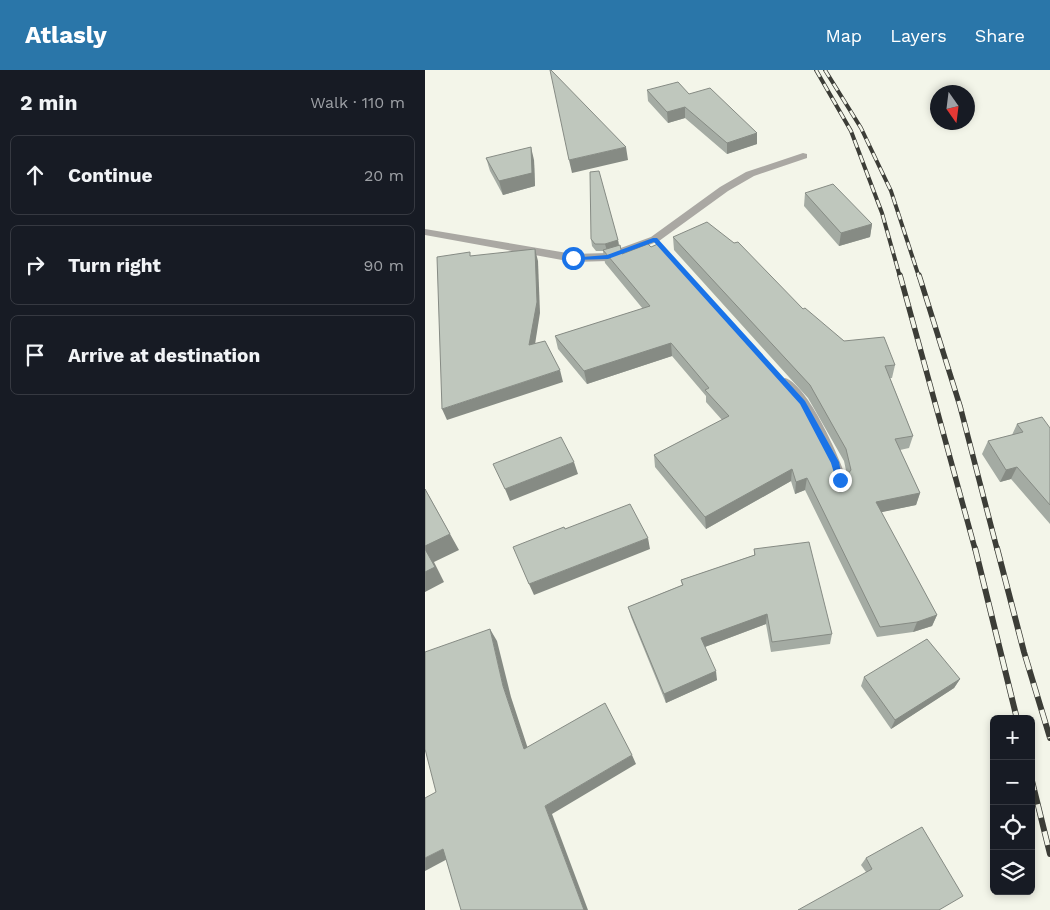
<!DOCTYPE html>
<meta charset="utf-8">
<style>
:root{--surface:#171b24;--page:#242831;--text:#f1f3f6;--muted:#9ea1a6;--line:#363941;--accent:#2a76a9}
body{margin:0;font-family:"Work Sans",sans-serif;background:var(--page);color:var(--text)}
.controls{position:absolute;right:15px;bottom:15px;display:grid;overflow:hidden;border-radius:8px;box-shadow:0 2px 8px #0003}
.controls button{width:45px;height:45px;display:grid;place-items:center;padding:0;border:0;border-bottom:1px solid var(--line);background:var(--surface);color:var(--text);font:25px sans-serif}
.compass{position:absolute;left:505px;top:15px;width:45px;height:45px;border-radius:50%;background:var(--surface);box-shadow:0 2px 8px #0003;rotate:166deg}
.stop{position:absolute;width:15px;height:15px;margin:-11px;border:4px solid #1a73e8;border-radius:50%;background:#fff}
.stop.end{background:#1a73e8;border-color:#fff;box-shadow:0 1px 5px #0008}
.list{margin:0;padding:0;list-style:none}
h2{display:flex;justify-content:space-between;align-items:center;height:65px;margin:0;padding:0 20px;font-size:21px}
h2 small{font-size:16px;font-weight:400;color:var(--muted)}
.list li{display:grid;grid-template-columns:32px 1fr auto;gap:15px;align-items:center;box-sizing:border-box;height:80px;margin:0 10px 10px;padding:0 10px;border:1px solid var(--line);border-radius:8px}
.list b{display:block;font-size:19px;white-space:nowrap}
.list em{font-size:16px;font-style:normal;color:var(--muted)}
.icon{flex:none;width:28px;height:28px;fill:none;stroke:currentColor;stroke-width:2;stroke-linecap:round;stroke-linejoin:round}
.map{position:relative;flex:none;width:625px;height:840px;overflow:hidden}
header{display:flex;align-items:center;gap:30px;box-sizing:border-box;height:70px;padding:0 25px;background:var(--accent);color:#fff}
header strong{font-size:24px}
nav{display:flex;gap:28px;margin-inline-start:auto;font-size:18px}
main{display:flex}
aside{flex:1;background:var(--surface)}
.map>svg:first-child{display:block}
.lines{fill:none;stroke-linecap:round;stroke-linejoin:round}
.street{fill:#aaa8a3;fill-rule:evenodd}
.rail-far2-casing{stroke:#3c3d37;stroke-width:4}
.rail-far1-casing{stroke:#3c3d37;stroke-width:5.5}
.rail-casing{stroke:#3c3d37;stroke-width:6}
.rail-far2{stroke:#f3f5e9;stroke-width:2.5;stroke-dasharray:8;stroke-linecap:butt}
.rail-far1{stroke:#f3f5e9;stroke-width:4;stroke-dasharray:11;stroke-linecap:butt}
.rail{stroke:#f3f5e9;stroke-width:4.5;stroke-dasharray:14;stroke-linecap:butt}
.wall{fill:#a4aba3}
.shaded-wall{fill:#868b84}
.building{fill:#bfc7bd;stroke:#868b84}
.route{fill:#1a73e8}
</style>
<header>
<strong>Atlasly</strong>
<nav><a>Map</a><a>Layers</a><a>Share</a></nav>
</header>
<main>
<aside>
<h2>2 min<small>Walk · 110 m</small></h2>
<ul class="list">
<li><svg class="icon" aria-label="ahead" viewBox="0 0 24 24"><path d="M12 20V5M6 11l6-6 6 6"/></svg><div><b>Continue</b></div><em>20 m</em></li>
<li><svg class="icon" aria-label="right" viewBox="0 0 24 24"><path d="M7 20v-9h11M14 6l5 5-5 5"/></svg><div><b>Turn right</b></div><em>90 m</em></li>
<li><svg class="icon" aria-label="arrive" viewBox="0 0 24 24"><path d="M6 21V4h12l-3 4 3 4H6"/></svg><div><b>Arrive at destination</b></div></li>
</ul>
</aside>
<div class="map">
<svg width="625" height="840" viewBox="0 0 625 840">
<rect width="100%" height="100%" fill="#f3f5e9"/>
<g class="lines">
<g class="street">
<path d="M 378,83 L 382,84 L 382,88 L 329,106 L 303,121 L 234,171 L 183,191 L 148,192 L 0,165 L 0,159 L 148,184 L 182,183 L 226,167 L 295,117 L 321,102 Z"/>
<path d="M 360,308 C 383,315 415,388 422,411 L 420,415 L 410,415 L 387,362 L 353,313 Z"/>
</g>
<defs>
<g id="rail-far2">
<path d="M 391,0 L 426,61 L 457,143 L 475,207"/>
<path d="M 400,0 L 436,58 L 466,121 L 494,207"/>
</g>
<g id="rail-far1">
<path d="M 475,205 L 550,479"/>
<path d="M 494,205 L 535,336 L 572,479"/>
</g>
<g id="rail">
<path d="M 550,478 L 592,649"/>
<path d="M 572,478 L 599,582 L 625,668"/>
<path d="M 606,707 L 625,784"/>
</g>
</defs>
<use href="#rail-far2" class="rail-far2-casing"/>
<use href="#rail-far1" class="rail-far1-casing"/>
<use href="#rail" class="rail-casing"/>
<use href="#rail-far2" class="rail-far2"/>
<use href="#rail-far1" class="rail-far1"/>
<use href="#rail" class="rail"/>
</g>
<g class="wall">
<path d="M 222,20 L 264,24 L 332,63 L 332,74 L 302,84 L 260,48 L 243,53 L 223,31 Z"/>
<path d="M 61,88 L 109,90 L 110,116 L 78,125 L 65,101 Z"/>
<path d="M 380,123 L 447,154 L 445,167 L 414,176 L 379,136 Z"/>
<path d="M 248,167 L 378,239 L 419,271 L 470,295 L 467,308 L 465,308 L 488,366 L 484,378 L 475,380 L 495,423 L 491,435 L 456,442 L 512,545 L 507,556 L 488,562 L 452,567 L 380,420 L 370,424 L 366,411 L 281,459 L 230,397 L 229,385 L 297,350 L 281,332 L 281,326 L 247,286 L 162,314 L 133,279 L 130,266 L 218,239 L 180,193 L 178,181 L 171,181 L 167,176 L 166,169 L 193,170 L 194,175 L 197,184 L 411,405 L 422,405 L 419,391 L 383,328 L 249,180 Z"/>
<path d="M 592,354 L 625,358 L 625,454 L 586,409 L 575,412 L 557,384 L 563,371 L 587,365 Z"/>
<path d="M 329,479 L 407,564 L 405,574 L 346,582 L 341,554 L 280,577 L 292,610 L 241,633 L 206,547 L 203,537 L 257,515 L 256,510 L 329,485 Z"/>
<path d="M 439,607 L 535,609 L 529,618 L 466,659 L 436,616 Z"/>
<path d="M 441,788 L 530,831 L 441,802 L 436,795 Z"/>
</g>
<g class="shaded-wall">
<path d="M 260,37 L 260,48 L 243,53 L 242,42 Z"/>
<path d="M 332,63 L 332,74 L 302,84 L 302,73 Z"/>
<path d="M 106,77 L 109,90 L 110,116 L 78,125 L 74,111 Z"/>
<path d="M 201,77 L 203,90 L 147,103 L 144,90 Z"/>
<path d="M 447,154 L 445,167 L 414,176 L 416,163 Z"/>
<path d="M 193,170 L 194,177 L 182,181 L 180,174 Z"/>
<path d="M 110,179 L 113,191 L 115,243 L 108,287 L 104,275 Z"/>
<path d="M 246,273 L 247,286 L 162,314 L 159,301 Z"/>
<path d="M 135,300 L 138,312 L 22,350 L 17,339 Z"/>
<path d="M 149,392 L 153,404 L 85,431 L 80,419 Z"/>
<path d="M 592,397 L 586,409 L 575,412 L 581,400 Z"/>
<path d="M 367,399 L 366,411 L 281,459 L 280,447 Z"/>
<path d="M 382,408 L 380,420 L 370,424 L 371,412 Z"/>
<path d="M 0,419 L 34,480 L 9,492 L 19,512 L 0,522 Z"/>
<path d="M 495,423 L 491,435 L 448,444 L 451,432 Z"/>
<path d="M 223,468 L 225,479 L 109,525 L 104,514 Z"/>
<path d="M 342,544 L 341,554 L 277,578 L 276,568 Z"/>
<path d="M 512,545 L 507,556 L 488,562 L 492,552 Z"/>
<path d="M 65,559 L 72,571 L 86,627 L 106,688 L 99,679 L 78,616 Z"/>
<path d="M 291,601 L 292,610 L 241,633 L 239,624 Z"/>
<path d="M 535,609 L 529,618 L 466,659 L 470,650 Z"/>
<path d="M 207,685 L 211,694 L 127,744 L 163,840 L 159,840 L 120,736 Z"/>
<path d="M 18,779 L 28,786 L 0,801 L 0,788 Z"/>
</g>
<g class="building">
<path d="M 125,0 L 126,0 L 201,77 L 144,90 Z"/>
<path d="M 253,12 L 264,24 L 285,18 L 332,63 L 302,73 L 260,37 L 242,42 L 222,20 Z"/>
<path d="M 106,77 L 107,103 L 74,111 L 61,88 Z"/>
<path d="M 174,101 L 193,170 L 180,174 L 170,174 L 166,169 L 165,102 Z"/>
<path d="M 408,114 L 447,154 L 416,163 L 380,123 Z"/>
<path d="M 282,152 L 309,173 L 313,172 L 378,239 L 380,238 L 419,271 L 459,267 L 470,295 L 460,296 L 488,366 L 470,369 L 495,423 L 451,432 L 512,545 L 492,552 L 455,557 L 382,408 L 371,412 L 367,399 L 280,447 L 229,385 L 304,346 L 280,320 L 284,318 L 246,273 L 159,301 L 130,266 L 225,236 L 178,180 L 195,175 L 197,184 L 223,174 L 226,177 L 235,173 L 372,325 L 403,381 L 411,405 L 422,405 L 426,400 L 421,379 L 385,315 L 248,167 Z"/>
<path d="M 110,179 L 112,232 L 104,275 L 120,271 L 135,300 L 17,339 L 12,187 L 45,182 L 45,186 Z"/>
<path d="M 617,347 L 625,358 L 625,435 L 592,397 L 581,400 L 563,371 L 598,362 L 592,354 Z"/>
<path d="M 136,367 L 149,392 L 80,419 L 68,394 Z"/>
<path d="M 0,419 L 25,464 L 0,476 Z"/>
<path d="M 205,434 L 223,468 L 104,514 L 88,477 L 139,457 L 140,459 Z"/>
<path d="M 384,472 L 407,564 L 347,572 L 342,544 L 276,568 L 291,601 L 239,624 L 203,537 L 258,515 L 256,510 L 330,485 L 329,479 Z"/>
<path d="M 0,479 L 10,497 L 0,502 Z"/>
<path d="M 65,559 L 78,616 L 99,679 L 180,633 L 207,685 L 120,736 L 159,840 L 36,840 L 18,779 L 0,788 L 0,728 L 11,722 L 0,679 L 0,582 Z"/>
<path d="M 502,569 L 535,609 L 470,650 L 439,607 Z"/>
<path d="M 497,757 L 538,826 L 514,840 L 373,840 L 447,799 L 441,788 Z"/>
</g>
<path class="route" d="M 228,168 L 232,168 L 380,331 L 414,392 L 418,413 L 412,413 L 406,393 L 375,334 L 229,172 L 183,189 L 148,190 L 145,188 L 182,185 Z"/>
</svg>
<div class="controls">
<button>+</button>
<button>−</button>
<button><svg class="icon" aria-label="locate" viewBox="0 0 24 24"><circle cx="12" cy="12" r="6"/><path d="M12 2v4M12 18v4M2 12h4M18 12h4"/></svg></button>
<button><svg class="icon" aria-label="layers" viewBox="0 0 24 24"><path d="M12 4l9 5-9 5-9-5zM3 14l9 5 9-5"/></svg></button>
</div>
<svg class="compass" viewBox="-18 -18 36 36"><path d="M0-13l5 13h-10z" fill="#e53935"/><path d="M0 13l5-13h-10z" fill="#9ea1a6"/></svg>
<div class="stop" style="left:148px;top:188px"></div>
<div class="stop end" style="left:415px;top:410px"></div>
</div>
</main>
